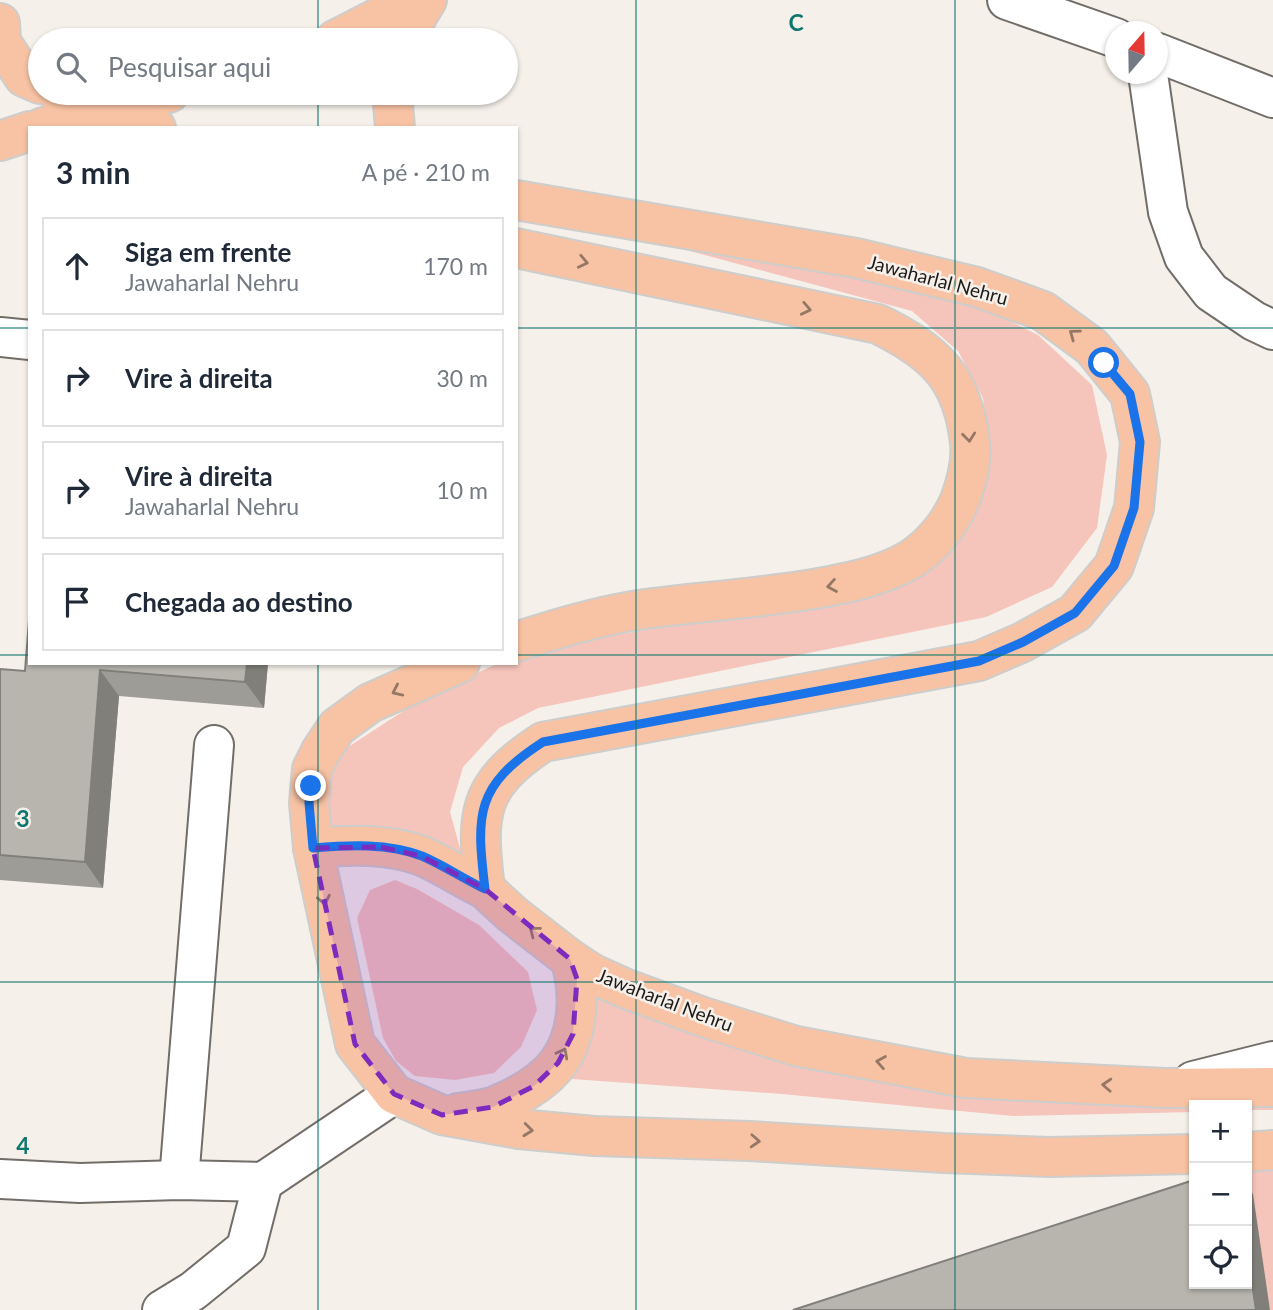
<!DOCTYPE html>
<html lang="pt">
<meta charset="utf-8">
<style>
:root{--surface:#fff;--page:#f2f2f3;--text:#1f2937;--muted:#747a83;--line:#e0e1e3}
body{margin:0;font-family:Lato,sans-serif;background:var(--page);color:var(--text)}
.controls{position:absolute;right:21px;bottom:21px;display:grid;overflow:hidden;border-radius:0px;box-shadow:0 2px 5px #0004}
.controls button{width:63px;height:63px;display:grid;place-items:center;padding:0;border:0;border-bottom:2px solid var(--line);background:var(--surface);color:var(--text);font:35px sans-serif}
.compass{position:absolute;left:1105px;top:21px;width:63px;height:63px;border-radius:50%;background:var(--surface);box-shadow:0 2px 5px #0004;rotate:20deg}
.stop{position:absolute;width:21px;height:21px;margin:-16px;border:5px solid #1a73e8;border-radius:50%;background:#fff}
.stop.end{background:#1a73e8;border-color:#fff;box-shadow:0 2px 7px #0008}
.list{margin:0;padding:0;list-style:none}
h2{display:flex;justify-content:space-between;align-items:center;height:91px;margin:0;padding:0 28px;font-size:30px}
h2 small{font-size:23px;font-weight:400;color:var(--muted)}
.list li{display:grid;grid-template-columns:46px 1fr auto;gap:21px;align-items:center;box-sizing:border-box;height:98px;margin:0 14px 14px;padding:0 14px;border:2px solid var(--line);border-radius:0px}
.list b{display:block;font-size:26px;white-space:nowrap}
.list p{margin:0;font-size:23px;white-space:nowrap;color:var(--muted)}
.list em{font-size:23px;font-style:normal;color:var(--muted)}
.icon{flex:none;width:38px;height:38px;fill:none;stroke:currentColor;stroke-width:2;stroke-linecap:round;stroke-linejoin:round}
.map{position:relative;flex:none;width:1273px;height:1310px;overflow:hidden}
.search{position:absolute;background:var(--surface);box-shadow:0 2px 5px #0004;left:28px;top:28px;width:490px;height:77px;display:flex;align-items:center;gap:18px;box-sizing:border-box;padding:0 24px;border-radius:38px;color:var(--muted);font-size:26px}
.panel{position:absolute;background:var(--surface);box-shadow:0 2px 5px #0004;left:28px;top:126px;width:490px;height:539px;border-radius:0px}
.map>svg:first-child{display:block}
.green{fill:#f5c4bb}
.lines{fill:none;stroke-linecap:round;stroke-linejoin:round}
.minor-casing{stroke:#726d68;stroke-width:42}
.major-casing{stroke:#cdcdcc;stroke-width:42}
.minor{stroke:#fff;stroke-width:38}
.major{stroke:#f8c3a4;stroke-width:38}
.wall{fill:#9d9c96}
.shaded-wall{fill:#807f7a}
.building{fill:#b7b5ae;stroke:#807f7a;stroke-width:2}
.oneway{stroke:#957765}
.route{stroke:#1a73e8;stroke-width:9}
.marked{fill:#7b2cbf;fill-opacity:0.2;stroke:#7b2cbf;stroke-width:5;stroke-dasharray:14 9;stroke-linejoin:round}
.grid{fill:none;stroke:#0f766e;stroke-width:2;stroke-opacity:0.55}
.labels{text-anchor:middle;stroke-width:5;stroke-linejoin:round;paint-order:stroke}
.street-label{font-size:19px;fill:#1d1b19;stroke:#f6f0ea}
.grid-label{font-size:23px;text-anchor:middle;font-weight:bold;fill:#0f766e;stroke:#f6f0ea;stroke-width:5;stroke-linejoin:round;paint-order:stroke}
</style>
<div class="map">
<svg width="1273" height="1310" viewBox="0 0 1273 1310">
<rect width="100%" height="100%" fill="#f6f0ea"/>
<g class="green">
<path d="M 516,199 L 986,309 L 1038,335 L 1092,385 L 1107,455 L 1097,528 L 1052,587 L 986,617 L 538,708 L 499,728 L 463,767 L 450,812 L 463,859 C 454,853 445,845 435,840 C 403,824 364,825 330,826 L 326,787 L 345,749 L 425,697 L 499,663 L 516,663 L 516,655 L 522,653 L 898,582 L 989,448 L 983,398 L 958,351 L 912,311 L 516,204 Z"/>
<path d="M 395,880 L 417,889 L 479,925 L 528,972 L 537,1010 L 521,1047 L 494,1073 L 455,1080 L 415,1076 L 396,1061 L 383,1038 L 357,918 L 370,890 Z"/>
<path d="M 580,980 L 805,1059 L 1273,1094 L 1273,1110 L 1247,1110 L 1247,1105 L 1194,1105 L 1194,1112 L 1013,1116 L 782,1094 L 558,1078 Z"/>
<path d="M 1273,1164 L 1273,1310 L 1270,1310 L 1247,1189 L 1247,1166 Z"/>
</g>
<g class="lines">
<defs>
<g id="minor">
<path d="M 1007,0 L 1116,38"/>
<path d="M 1158,53 L 1273,98"/>
<path d="M 1148,74 L 1168,212 L 1184,257 L 1211,292 L 1254,321 L 1273,330"/>
<path d="M 0,337 L 30,340"/>
<path d="M 1193,1081 L 1273,1061"/>
<path d="M 0,1179 L 80,1183 L 179,1180 L 263,1182 L 394,1094"/>
<path d="M 179,1180 L 214,745"/>
<path d="M 162,1310 L 193,1291 L 246,1248 L 263,1182"/>
</g>
<g id="major">
<path d="M 0,23 L 1,42 L 24,77 L 40,84"/>
<path d="M 335,40 L 413,0"/>
<path d="M 407,40 L 415,20 L 427,0"/>
<path d="M 58,93 L 95,110 L 169,93"/>
<path d="M 392,93 L 395,128"/>
<path d="M 41,128 L 95,110 L 156,128"/>
<path d="M 0,141 L 30,131"/>
<path d="M 516,200 L 856,258 L 977,287 L 1043,311 L 1092,347 L 1130,394 L 1140,442 L 1134,508 L 1114,566 L 1075,613 L 1023,642 L 979,661 L 543,742 C 476,786 476,814 485,889 L 512,914 L 570,959 L 593,974 L 624,988 L 703,1017 L 796,1046 L 966,1078 L 1165,1088 L 1273,1087"/>
<path d="M 516,248 L 878,324 C 935,352 963,378 970,443 C 972,463 967,481 960,500 C 950,524 932,546 910,560 C 880,577 847,583 814,589 C 758,598 701,602 645,609 C 601,615 558,628 516,642"/>
<path d="M 460,663 L 370,703 L 337,727 L 321,751 L 312,769 L 309,803 L 313,848 L 355,1044 L 394,1094 L 442,1115 L 519,1129 L 594,1136 L 750,1141 L 944,1153 L 1049,1157 L 1194,1154"/>
<path d="M 313,848 C 349,845 388,843 422,856 C 443,865 464,879 485,889"/>
<path d="M 458,1113 C 470,1111 484,1110 495,1106 C 517,1097 543,1083 558,1063 C 579,1035 581,992 570,959"/>
<path d="M 1247,1152 L 1273,1150"/>
</g>
</defs>
<use href="#minor" class="minor-casing"/>
<use href="#major" class="major-casing"/>
<use href="#minor" class="minor"/>
<use href="#major" class="major"/>
</g>
<path class="wall" d="M 268,663 L 264,708 L 119,696 L 103,888 L 0,880 L 0,669 L 25,671 Z"/>
<g class="shaded-wall">
<path d="M 247,663 L 268,663 L 264,708 L 245,682 Z"/>
<path d="M 100,670 L 119,696 L 103,888 L 85,862 Z"/>
<path d="M 1247,1185 L 1253,1194 L 1270,1310 L 1256,1310 L 1247,1250 Z"/>
</g>
<g class="building">
<path d="M 30,608 L 30,663 L 247,663 L 245,682 L 100,670 L 85,862 L 0,855 L 0,669 L 25,671 Z"/>
<path d="M 1194,1180 L 1194,1284 L 1247,1284 L 1247,1250 L 1256,1310 L 793,1310 Z"/>
</g>
<defs><path id="oneway-chevron" d="M-2-3.5L2.5 0L-2 3.5" fill="none" stroke-width="1.6" stroke-linecap="round" stroke-linejoin="round" transform="scale(1.75)"/></defs>
<g class="oneway">
<use href="#oneway-chevron" transform="translate(583 262) rotate(12)"/>
<use href="#oneway-chevron" transform="translate(806 309) rotate(12)"/>
<use href="#oneway-chevron" transform="translate(1074 334) rotate(-144)"/>
<use href="#oneway-chevron" transform="translate(969 437) rotate(84)"/>
<use href="#oneway-chevron" transform="translate(832 586) rotate(170)"/>
<use href="#oneway-chevron" transform="translate(397 691) rotate(155)"/>
<use href="#oneway-chevron" transform="translate(324 900) rotate(78)"/>
<use href="#oneway-chevron" transform="translate(534 931) rotate(-142)"/>
<use href="#oneway-chevron" transform="translate(563 1053) rotate(-62)"/>
<use href="#oneway-chevron" transform="translate(881 1062) rotate(-170)"/>
<use href="#oneway-chevron" transform="translate(1107 1085) rotate(-177)"/>
<use href="#oneway-chevron" transform="translate(528 1130) rotate(6)"/>
<use href="#oneway-chevron" transform="translate(755 1141) rotate(3)"/>
</g>
<g class="lines">
<path class="route" d="M 311,786 L 309,803 L 313,848 C 349,845 388,843 422,856 C 443,865 464,879 485,889 C 476,814 475,786 543,742 L 979,661 L 1023,642 L 1075,613 L 1114,566 L 1134,508 L 1140,442 L 1130,394 L 1104,363"/>
</g>
<path class="marked" d="M 381,847 L 421,856 L 485,889 L 570,959 L 577,979 L 573,1034 L 558,1063 L 534,1086 L 493,1107 L 442,1115 L 394,1094 L 355,1044 L 313,848 Z"/>
<path class="grid" d="M 318,0 L 318,40M 636,0 L 636,1310M 955,0 L 955,1310M 318,93 L 318,128M 0,328 L 30,328M 516,328 L 1273,328M 0,655 L 30,655M 516,655 L 1273,655M 318,663 L 318,1310M 0,982 L 1273,982"/>
<g class="labels">
<g class="street-label">
<text transform="translate(938 280) rotate(15)" y="7">Jawaharlal Nehru</text>
<text transform="translate(665 1000) rotate(21)" y="7">Jawaharlal Nehru</text>
</g>
</g>
<g class="grid-label">
<text x="796" y="31">C</text>
<text x="23" y="827">3</text>
<text x="23" y="1154">4</text>
</g>
</svg>
<div class="controls">
<button>+</button>
<button>−</button>
<button><svg class="icon" aria-label="locate" viewBox="0 0 24 24"><circle cx="12" cy="12" r="6"/><path d="M12 2v4M12 18v4M2 12h4M18 12h4"/></svg></button>
</div>
<svg class="compass" viewBox="-18 -18 36 36"><path d="M0-13l5 13h-10z" fill="#e53935"/><path d="M0 13l5-13h-10z" fill="#747a83"/></svg>
<div class="stop" style="left:1104px;top:363px"></div>
<div class="stop end" style="left:311px;top:786px"></div>
<div class="search"><svg class="icon" aria-label="search" viewBox="0 0 24 24"><circle cx="10" cy="10" r="6"/><path d="M15 15l6 6"/></svg>Pesquisar aqui</div>
<section class="panel">
<h2>3 min<small>A pé · 210 m</small></h2>
<ul class="list">
<li><svg class="icon" aria-label="ahead" viewBox="0 0 24 24"><path d="M12 20V5M6 11l6-6 6 6"/></svg><div><b>Siga em frente</b><p>Jawaharlal Nehru</p></div><em>170 m</em></li>
<li><svg class="icon" aria-label="right" viewBox="0 0 24 24"><path d="M7 20v-9h11M14 6l5 5-5 5"/></svg><div><b>Vire à direita</b></div><em>30 m</em></li>
<li><svg class="icon" aria-label="right" viewBox="0 0 24 24"><path d="M7 20v-9h11M14 6l5 5-5 5"/></svg><div><b>Vire à direita</b><p>Jawaharlal Nehru</p></div><em>10 m</em></li>
<li><svg class="icon" aria-label="arrive" viewBox="0 0 24 24"><path d="M6 21V4h12l-3 4 3 4H6"/></svg><div><b>Chegada ao destino</b></div></li>
</ul>
</section>
</div>
